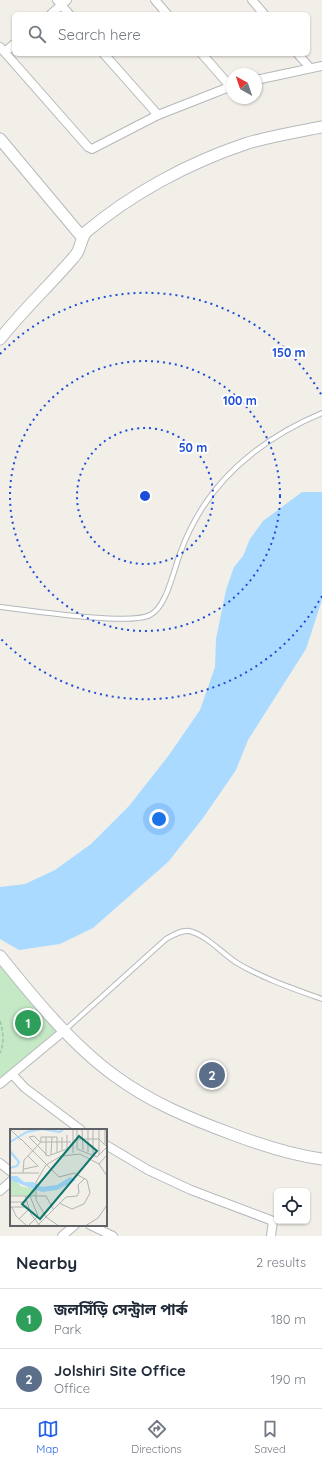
<!DOCTYPE html>
<meta charset="utf-8">
<style>
:root{--surface:#fff;--page:#f6f6f7;--text:#1f2937;--muted:#747a83;--line:#e0e1e3;--accent:#2563eb}
body{margin:0;font-family:Quicksand,"Noto Sans Bengali",sans-serif;background:var(--page);color:var(--text)}
.controls{position:absolute;right:12px;bottom:12px;display:grid;overflow:hidden;border-radius:6px;box-shadow:0 1px 3px #0004}
.controls button{width:36px;height:36px;display:grid;place-items:center;padding:0;border:0;border-bottom:1px solid var(--line);background:var(--surface);color:var(--text);font:20px sans-serif}
.compass{position:absolute;left:226px;top:68px;width:36px;height:36px;border-radius:50%;background:var(--surface);box-shadow:0 1px 3px #0004;rotate:320deg}
.you{position:absolute;left:159px;top:819px;width:14px;height:14px;margin:-10px;border:3px solid #fff;border-radius:50%;background:#1a73e8;box-shadow:0 0 0 6px #1a73e833}
.badge{display:grid;place-items:center;width:26px;height:26px;border-radius:50%;background:var(--accent);color:#fff;font-size:13px;font-weight:700}
.pin{position:absolute;translate:-50% -50%;border:2px solid #fff;box-shadow:0 1px 4px #0006}
.list{margin:0;padding:0;list-style:none}
h2{display:flex;justify-content:space-between;align-items:center;height:52px;margin:0;padding:0 16px;font-size:17px}
h2 small{font-size:13px;font-weight:400;color:var(--muted)}
.list li{display:grid;grid-template-columns:26px 1fr auto;gap:12px;align-items:center;box-sizing:border-box;height:60px;padding:0 16px;border-top:1px solid var(--line)}
.list b{display:block;font-size:15px;white-space:nowrap}
.list p{margin:0;font-size:13px;white-space:nowrap;color:var(--muted)}
.list em{font-size:13px;font-style:normal;color:var(--muted)}
.icon{flex:none;width:22px;height:22px;fill:none;stroke:currentColor;stroke-width:2;stroke-linecap:round;stroke-linejoin:round}
.map{position:relative;flex:none;width:322px;height:1236px;overflow:hidden}
.search{position:absolute;background:var(--surface);box-shadow:0 1px 3px #0004;left:12px;right:12px;top:12px;height:44px;display:flex;align-items:center;gap:10px;box-sizing:border-box;padding:0 14px;border-radius:6px;color:var(--muted);font-size:15px}
.sheet{height:172px;background:var(--surface)}
nav{display:flex;justify-content:space-around;align-items:center;box-sizing:border-box;height:56px;border-top:1px solid var(--line);background:var(--surface);font-size:11px;color:var(--muted)}
nav a{display:grid;justify-items:center;gap:2px}
nav .on{color:var(--accent)}
.map>svg:first-child{display:block}
.green{fill:#c5e8c5}
.water{fill:#aadaff}
.lines{fill:none;stroke-linecap:round;stroke-linejoin:round}
.lane-casing{stroke:#b5b8bc;stroke-width:6}
.street-casing{stroke:#b5b8bc;stroke-width:10}
.secondary-casing{stroke:#b6babf;stroke-width:13}
.path{stroke:#9cc7a9;stroke-width:1.5;stroke-dasharray:4 2;stroke-linecap:butt}
.lane{stroke:#fff;stroke-width:4}
.street{stroke:#fff;stroke-width:8}
.secondary{stroke:#fff;stroke-width:11}
.ring{fill:none;stroke:#1d4ed8;stroke-width:2;stroke-dasharray:2 4}
.inset-river{fill:none;stroke:#aadaff;stroke-width:2}
.inset-road{fill:none;stroke:#b3b3b1;stroke-width:1}
.view{fill:#0f766e;fill-opacity:0.15;stroke:#0f766e;stroke-width:2}
.inset-edge{fill:none;stroke:#5f6368;stroke-width:2}
.centre{fill:#1d4ed8;stroke:#fff;stroke-width:2}
.ring-label{font-size:12px;text-anchor:middle;font-weight:bold;fill:#1d4ed8;stroke:#fff;stroke-width:4;stroke-linejoin:round;paint-order:stroke}
</style>
<div class="map">
<svg width="322" height="1236" viewBox="0 0 322 1236">
<rect width="100%" height="100%" fill="#f1efe8"/>
<path class="green" d="M 0,963 L 60,1028 L 0,1078 Z"/>
<path class="water" d="M 302,492 L 322,492 L 322,600 L 306,649 L 248,740 L 236,770 L 203,818 L 168,862 L 93,928 L 60,944 L 19,950 L 0,939 L 0,887 L 25,884 L 55,870 L 91,844 L 129,806 L 169,755 L 200,710 L 215,667 L 216,639 L 226,590 L 234,567 L 243,556 L 250,539 L 263,521 Z"/>
<g class="lines">
<defs>
<g id="lane">
<path d="M 0,607 C 27,610 130,626 150,615 C 167,607 174,568 181,551 C 186,537 193,523 201,510 C 229,465 274,433 322,413"/>
<path d="M 65,1030 L 166,939 C 173,935 181,930 189,931 C 205,934 223,954 237,963 C 262,978 294,989 322,999"/>
</g>
<g id="street">
<path d="M 57,0 L 69,14"/>
<path d="M 155,0 L 167,14"/>
<path d="M 252,0 L 264,14"/>
<path d="M 51,14 L 67,0"/>
<path d="M 0,47 L 88,147 L 92,149 L 158,115 L 232,86"/>
<path d="M 5,52 L 14,44"/>
<path d="M 104,54 L 158,115"/>
<path d="M 202,54 L 230,86"/>
<path d="M 298,54 L 310,68"/>
<path d="M 256,80 L 322,66"/>
<path d="M 12,1074 L 25,1088 L 81,1130"/>
<path d="M 0,1084 L 65,1030"/>
<path d="M 106,1145 L 148,1170 L 191,1190 L 273,1221 L 271,1236"/>
<path d="M 0,1163 L 11,1172"/>
<path d="M 0,1191 L 11,1181"/>
<path d="M 90,1225 L 113,1236"/>
<path d="M 62,1236 L 75,1225"/>
</g>
<g id="secondary">
<path d="M 0,139 L 82,237"/>
<path d="M 0,339 C 23,310 50,285 74,257 C 81,250 80,240 86,232 C 131,194 188,163 245,144 C 270,136 296,132 322,127"/>
<path d="M 0,956 C 33,997 72,1045 115,1076 C 150,1102 191,1119 232,1134 C 261,1145 291,1155 322,1159"/>
</g>
</defs>
<use href="#lane" class="lane-casing"/>
<use href="#street" class="street-casing"/>
<use href="#secondary" class="secondary-casing"/>
<path class="path" d="M 0,1021 C 3,1031 5,1042 0,1053"/>
<use href="#lane" class="lane"/>
<use href="#street" class="street"/>
<use href="#secondary" class="secondary"/>
</g>
<g class="ring">
<circle cx="145" cy="496" r="68"/>
<circle cx="145" cy="496" r="135"/>
<path d="M322 596A203 203 0 0 1 0 638M0 354A203 203 0 0 1 322 396"/>
</g>
<g transform="translate(10 1129)">
<rect width="97" height="97" fill="#f1efe8"/>
<path d="M 0,52 L 5,52 L 12,58 L 25,59 L 25,67 L 0,66 Z" fill="#c5e8c5"/>
<path d="M 0,47 L 7,47 L 14,53 L 23,53 L 32,58 L 47,56 L 60,48 L 66,51 L 47,61 L 32,63 L 0,51 Z" fill="#aadaff"/>
<path class="inset-river" d="M 0,13 L 17,3 L 32,0 L 50,3 L 54,0M 0,22 L 9,33 L 7,37 L 0,39"/>
<path class="inset-road" d="M 0,0 L 11,11M 67,0 L 67,20 L 87,28 L 97,18M 72,0 L 73,21M 78,0 L 78,23M 52,8 L 52,21M 11,10 L 49,48 L 64,44 L 77,51 L 80,64 L 74,75 L 62,80 L 49,74M 67,10 L 89,10 L 97,18M 31,13 L 31,8 L 47,8 L 47,23M 31,14 L 24,7 L 19,8 L 38,27 L 57,20 L 57,6M 95,15 L 95,0M 63,24 L 63,0M 41,25 L 42,8M 83,25 L 83,0M 89,26 L 89,0M 36,27 L 36,8M 89,35 L 97,26M 14,40 L 28,37 L 18,27M 0,44 L 29,44M 13,44 L 14,31 L 31,13 L 61,13M 0,67 L 36,67 L 43,80M 15,67 L 21,85 L 30,97M 0,73 L 16,73M 0,78 L 17,78M 2,78 L 6,87 L 17,97M 9,90 L 18,81M 18,97 L 28,87 L 20,67M 27,97 L 56,68 L 67,67 L 69,63 L 68,56 L 75,49M 49,97 L 36,88 L 26,71 L 26,53 L 36,36 L 51,27 L 70,25 L 89,35 L 97,47M 75,97 L 88,89 L 97,76"/>
<path class="view" d="M 69,7 L 87,22 L 30,90 L 12,75 Z"/>
<rect width="97" height="97" class="inset-edge"/>
</g>
<circle cx="145" cy="496" r="6" class="centre"/>
<g class="ring-label">
<text x="289" y="357">150 m</text>
<text x="240" y="405">100 m</text>
<text x="193" y="452">50 m</text>
</g>
</svg>
<div class="controls">
<button><svg class="icon" aria-label="locate" viewBox="0 0 24 24"><circle cx="12" cy="12" r="6"/><path d="M12 2v4M12 18v4M2 12h4M18 12h4"/></svg></button>
</div>
<svg class="compass" viewBox="-18 -18 36 36"><path d="M0-13l5 13h-10z" fill="#e53935"/><path d="M0 13l5-13h-10z" fill="#747a83"/></svg>
<div class="you"></div>
<div class="pin badge" style="left:28px;top:1023px;background:#2e9e5b">1</div>
<div class="pin badge" style="left:212px;top:1075px;background:#5c6f8a">2</div>
<div class="search"><svg class="icon" aria-label="search" viewBox="0 0 24 24"><circle cx="10" cy="10" r="6"/><path d="M15 15l6 6"/></svg>Search here</div>
</div>
<section class="sheet">
<h2>Nearby<small>2 results</small></h2>
<ul class="list">
<li><span class="badge" style="background:#2e9e5b">1</span><div><b>জলসিঁড়ি সেন্ট্রাল পার্ক</b><p>Park</p></div><em>180 m</em></li>
<li><span class="badge" style="background:#5c6f8a">2</span><div><b>Jolshiri Site Office</b><p>Office</p></div><em>190 m</em></li>
</ul>
</section>
<nav>
<a class="on"><svg class="icon" aria-label="map" viewBox="0 0 24 24"><path d="M3 6l6-2 6 2 6-2v14l-6 2-6-2-6 2zM9 4v14M15 6v14"/></svg>Map</a>
<a><svg class="icon" aria-label="directions" viewBox="0 0 24 24"><path d="M12 3l9 9-9 9-9-9zM9 14v-3h6M13 9l2 2-2 2"/></svg>Directions</a>
<a><svg class="icon" aria-label="saved" viewBox="0 0 24 24"><path d="M7 4h10v16l-5-4-5 4z"/></svg>Saved</a>
</nav>
